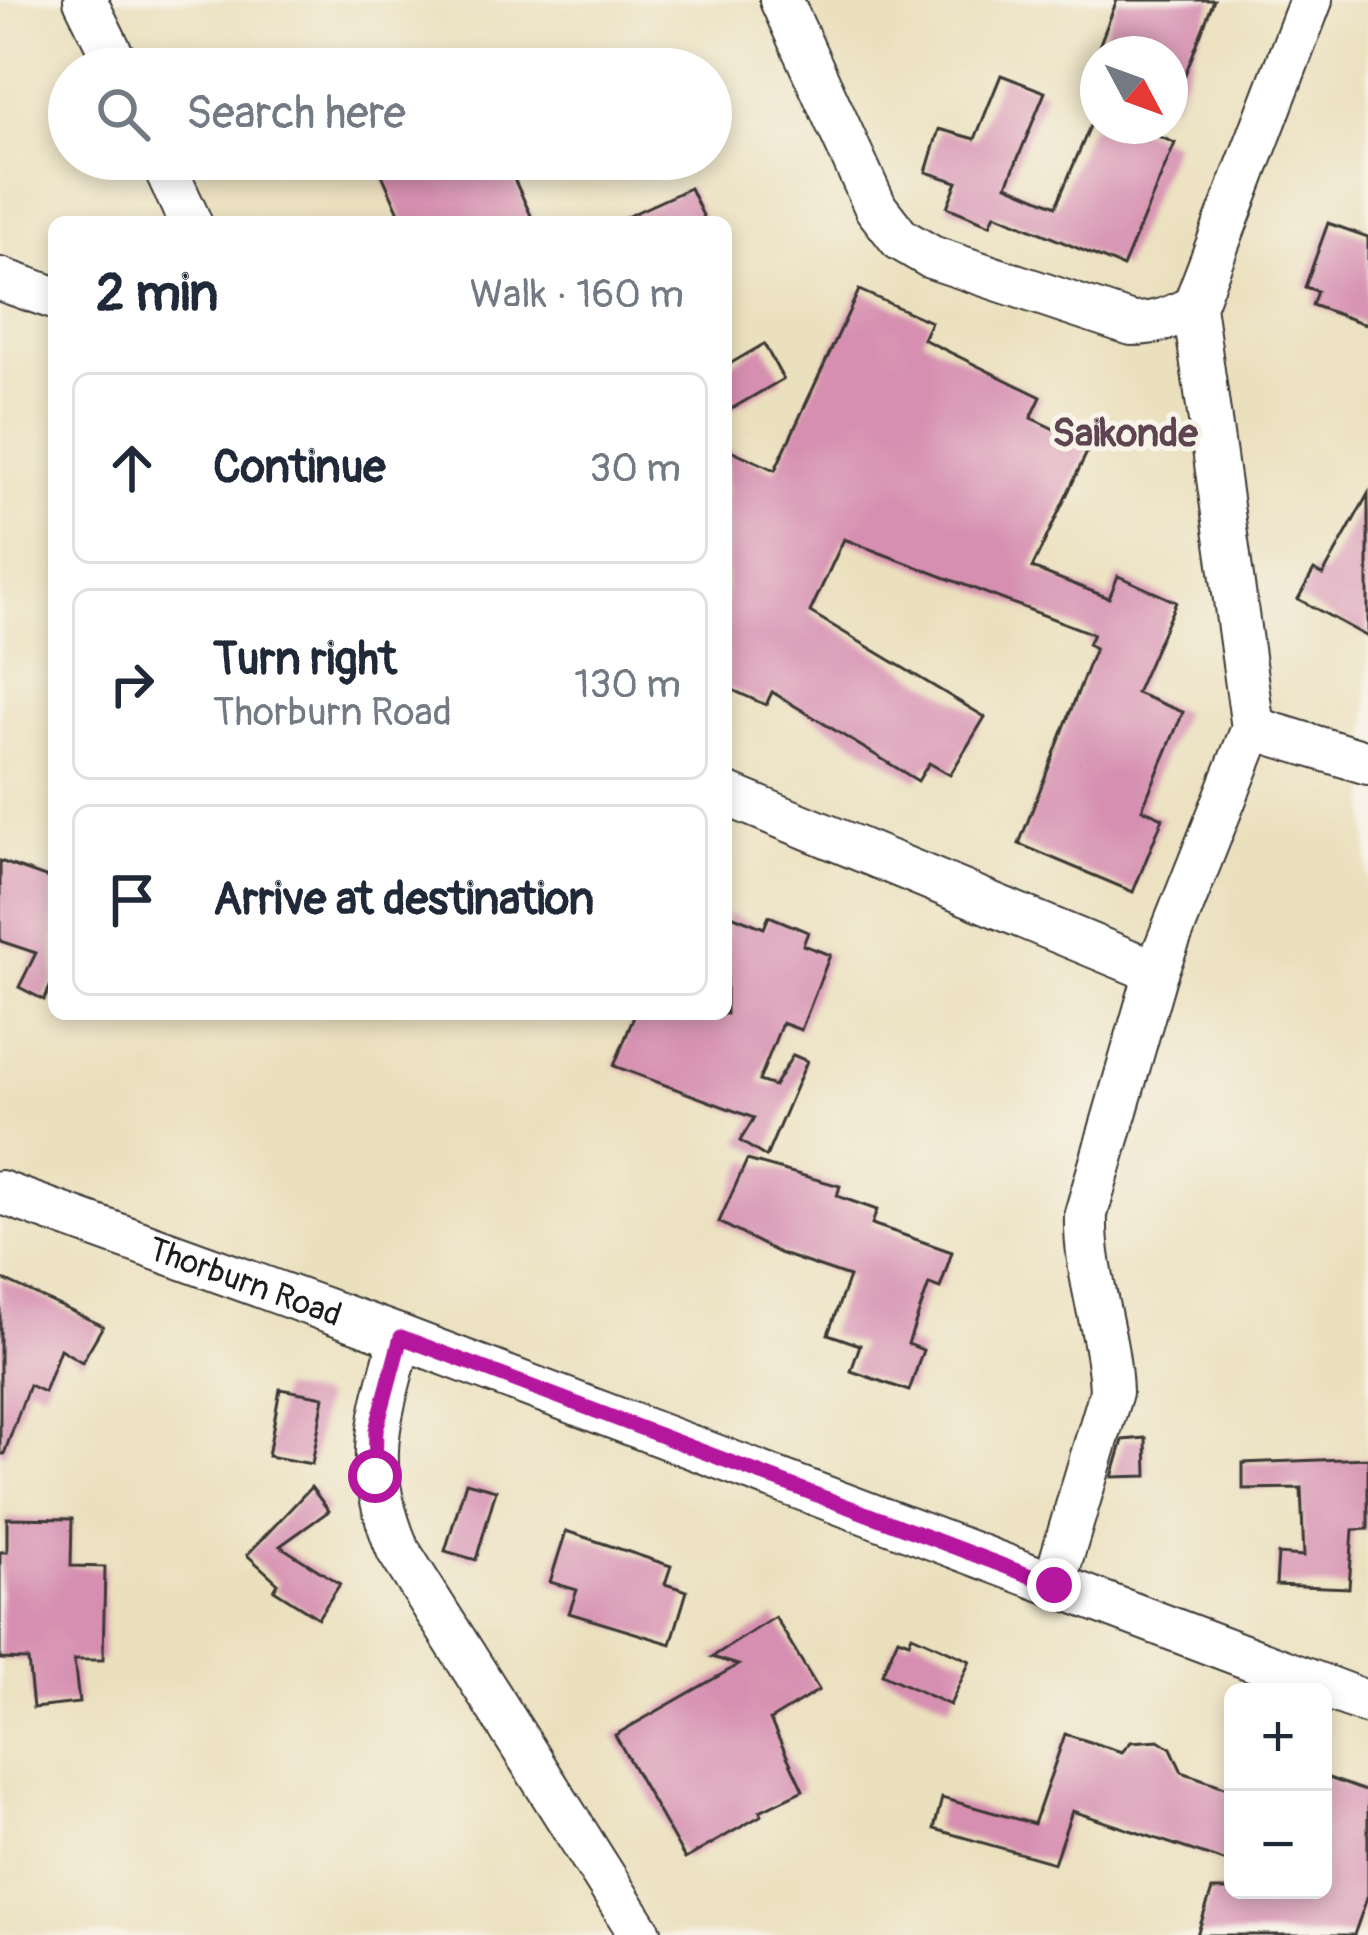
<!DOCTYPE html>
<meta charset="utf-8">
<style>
:root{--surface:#fff;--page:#f6f6f7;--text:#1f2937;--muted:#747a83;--line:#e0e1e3}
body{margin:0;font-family:Pangolin,sans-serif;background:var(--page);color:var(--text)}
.controls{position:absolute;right:36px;bottom:36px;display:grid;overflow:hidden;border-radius:18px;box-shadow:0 6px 18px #0003}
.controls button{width:108px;height:108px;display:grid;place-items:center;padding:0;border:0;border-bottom:3px solid var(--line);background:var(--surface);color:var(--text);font:60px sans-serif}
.compass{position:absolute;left:1080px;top:36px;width:108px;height:108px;border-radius:50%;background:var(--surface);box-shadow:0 6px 18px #0003;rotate:131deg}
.stop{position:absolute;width:36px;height:36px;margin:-27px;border:9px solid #b5179e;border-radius:50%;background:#fff}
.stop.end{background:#b5179e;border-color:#fff;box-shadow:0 3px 12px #0008}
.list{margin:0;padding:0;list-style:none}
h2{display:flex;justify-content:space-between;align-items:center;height:156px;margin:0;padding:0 48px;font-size:51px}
h2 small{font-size:39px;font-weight:400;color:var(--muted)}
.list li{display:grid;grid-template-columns:78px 1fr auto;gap:36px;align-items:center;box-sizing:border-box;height:192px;margin:0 24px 24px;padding:0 24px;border:3px solid var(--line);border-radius:18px}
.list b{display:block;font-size:45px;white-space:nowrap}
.list p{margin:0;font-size:39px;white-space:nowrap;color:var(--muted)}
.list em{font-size:39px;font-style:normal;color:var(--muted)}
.icon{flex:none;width:66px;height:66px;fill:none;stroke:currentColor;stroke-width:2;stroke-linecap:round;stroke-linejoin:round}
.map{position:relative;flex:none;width:1368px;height:1935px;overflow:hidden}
.search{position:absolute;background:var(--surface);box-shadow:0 6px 18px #0003;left:48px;top:48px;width:684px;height:132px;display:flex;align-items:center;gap:30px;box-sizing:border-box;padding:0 42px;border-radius:66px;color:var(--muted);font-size:45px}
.panel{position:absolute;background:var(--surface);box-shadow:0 6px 18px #0003;left:48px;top:216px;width:684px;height:804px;border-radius:18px}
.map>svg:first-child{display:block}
.building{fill:#d68fb0}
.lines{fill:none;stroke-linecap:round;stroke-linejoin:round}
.street-casing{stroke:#3b3934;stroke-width:46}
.street{stroke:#fff;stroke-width:42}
.route{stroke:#b5179e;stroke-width:15}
.labels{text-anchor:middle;stroke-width:10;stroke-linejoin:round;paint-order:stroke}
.street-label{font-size:33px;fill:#1c1c1c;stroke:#f7f3e8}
.quarter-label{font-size:39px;font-weight:bold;fill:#5d4450;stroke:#f7f3e8}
</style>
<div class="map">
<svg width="1368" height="1935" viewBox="0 0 1368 1935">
<rect width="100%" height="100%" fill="#f7f3e8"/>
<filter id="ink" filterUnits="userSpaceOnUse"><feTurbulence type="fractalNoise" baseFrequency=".00833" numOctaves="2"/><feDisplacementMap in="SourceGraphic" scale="24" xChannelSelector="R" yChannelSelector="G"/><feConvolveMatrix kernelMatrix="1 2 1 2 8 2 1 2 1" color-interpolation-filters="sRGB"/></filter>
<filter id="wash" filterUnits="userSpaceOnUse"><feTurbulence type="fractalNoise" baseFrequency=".004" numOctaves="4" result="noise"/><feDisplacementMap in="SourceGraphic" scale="48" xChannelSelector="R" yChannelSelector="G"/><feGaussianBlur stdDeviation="2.7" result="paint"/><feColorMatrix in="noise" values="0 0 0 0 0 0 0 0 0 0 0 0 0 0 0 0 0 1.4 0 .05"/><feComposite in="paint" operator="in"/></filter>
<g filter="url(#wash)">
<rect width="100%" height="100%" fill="#ebe0be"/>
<g id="blocks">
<g class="building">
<path d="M 1117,0 L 1214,0 L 1172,108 L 1170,54 L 1096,54 Z"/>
<path d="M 1001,75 L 1045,92 L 1007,185 L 1056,206 L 1090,126 L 1134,126 L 1175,143 L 1123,267 L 995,214 L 990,225 L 947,207 L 957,182 L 926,172 L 939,129 L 975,139 Z"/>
<path d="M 410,159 L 505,159 L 534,222 L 403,222 L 381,172 Z"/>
<path d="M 690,188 L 706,222 L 615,222 Z"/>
<path d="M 1328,223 L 1368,237 L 1368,325 L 1312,305 L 1317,291 L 1305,287 Z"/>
<path d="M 859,290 L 931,322 L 923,339 L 1041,397 L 1031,418 L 1090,446 L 1032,568 L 1109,598 L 1118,576 L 1176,602 L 1136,693 L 1183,712 L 1142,809 L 1163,818 L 1133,892 L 1019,844 L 1095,648 L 1088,644 L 1093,634 L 844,539 L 810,612 L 985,717 L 950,775 L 929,763 L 918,781 L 772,692 L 766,705 L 726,687 L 726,448 L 775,470 Z"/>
<path d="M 764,344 L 783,379 L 726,412 L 726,366 Z"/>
<path d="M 1368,494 L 1368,637 L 1298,599 L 1314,570 L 1323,575 Z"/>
<path d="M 0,861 L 54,880 L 54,979 L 44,1000 L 19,987 L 36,953 L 0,941 Z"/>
<path d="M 726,913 L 764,928 L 769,916 L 808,932 L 803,945 L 830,955 L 801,1030 L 782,1023 L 759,1081 L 774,1086 L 793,1055 L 807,1061 L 766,1157 L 740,1141 L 754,1118 L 614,1066 L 635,1014 L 726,1014 Z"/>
<path d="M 747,1160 L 840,1186 L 837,1196 L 877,1210 L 872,1224 L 952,1252 L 940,1288 L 929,1284 L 908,1344 L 923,1350 L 909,1391 L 851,1371 L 860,1345 L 828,1334 L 849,1277 L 779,1253 L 719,1222 Z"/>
<path d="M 0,1278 L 103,1326 L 82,1362 L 60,1349 L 44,1392 L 29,1385 L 4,1454 L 0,1454 Z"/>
<path d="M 280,1389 L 324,1397 L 312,1464 L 268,1456 Z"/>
<path d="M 1146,1438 L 1147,1476 L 1112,1477 L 1123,1440 Z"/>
<path d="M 1368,1458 L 1368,1529 L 1353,1530 L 1349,1588 L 1276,1585 L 1278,1554 L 1304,1556 L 1301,1488 L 1243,1489 L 1243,1463 Z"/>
<path d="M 466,1482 L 496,1490 L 476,1560 L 445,1551 Z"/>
<path d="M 311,1487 L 329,1511 L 280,1546 L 340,1584 L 318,1618 L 274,1590 L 278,1583 L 247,1555 Z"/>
<path d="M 7,1518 L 72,1519 L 71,1566 L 105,1567 L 103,1660 L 74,1660 L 79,1703 L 33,1708 L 28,1660 L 0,1659 L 0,1552 L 7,1552 Z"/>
<path d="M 566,1531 L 671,1566 L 665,1584 L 687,1591 L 671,1644 L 569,1613 L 577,1590 L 550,1582 Z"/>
<path d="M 775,1617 L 819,1690 L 770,1720 L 803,1790 L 760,1811 L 762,1815 L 685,1859 L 615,1735 L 738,1665 L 712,1657 Z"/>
<path d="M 912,1635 L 970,1661 L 950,1705 L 882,1674 L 898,1638 L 909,1642 Z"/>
<path d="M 1065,1734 L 1122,1752 L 1131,1742 L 1159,1740 L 1171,1748 L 1182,1772 L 1233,1790 L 1233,1864 L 1072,1811 L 1054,1863 L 934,1829 L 942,1798 L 1034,1824 Z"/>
<path d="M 1323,1776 L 1368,1792 L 1368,1895 L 1354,1935 L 1197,1935 L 1212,1890 L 1323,1890 Z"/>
</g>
</g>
</g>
<g filter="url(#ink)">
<use href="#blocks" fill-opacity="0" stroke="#3b3934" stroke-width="3"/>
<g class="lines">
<defs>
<g id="street">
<path d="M 85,0 L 119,69"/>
<path d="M 781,0 L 876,208 L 900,239 L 931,257 L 1132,324 C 1156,324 1173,318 1194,306"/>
<path d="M 161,159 L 190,222"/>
<path d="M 0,279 L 54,298"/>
<path d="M 1253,728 L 1368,763"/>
<path d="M 726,794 L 1156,972"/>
<path id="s1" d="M 0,1192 L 401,1337 L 1368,1703"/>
<path d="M 401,1337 C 378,1423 362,1463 398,1550 L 641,1935"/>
<path d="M 1054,1584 L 1111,1392 C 1109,1332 1084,1275 1086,1214 L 1156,972 L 1253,728 L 1194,306 L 1311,0"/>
</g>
</defs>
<use href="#street" class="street-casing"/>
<use href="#street" class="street"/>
</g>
</g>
<g class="lines" filter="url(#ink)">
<path class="route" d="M 375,1476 L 376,1430 L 401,1337 L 1054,1585"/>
</g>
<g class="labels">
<g class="street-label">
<text dy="12" stroke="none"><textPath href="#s1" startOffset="261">Thorburn Road</textPath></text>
</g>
<g class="quarter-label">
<text x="1125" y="446">Saikonde</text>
</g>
</g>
</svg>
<div class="controls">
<button>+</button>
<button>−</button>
</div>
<svg class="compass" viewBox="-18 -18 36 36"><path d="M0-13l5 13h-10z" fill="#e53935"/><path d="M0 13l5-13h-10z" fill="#747a83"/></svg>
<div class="stop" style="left:375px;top:1476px"></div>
<div class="stop end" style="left:1054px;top:1585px"></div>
<div class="search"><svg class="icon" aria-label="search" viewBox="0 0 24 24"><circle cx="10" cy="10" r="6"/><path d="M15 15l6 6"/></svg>Search here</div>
<section class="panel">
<h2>2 min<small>Walk · 160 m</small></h2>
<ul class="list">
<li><svg class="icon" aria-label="ahead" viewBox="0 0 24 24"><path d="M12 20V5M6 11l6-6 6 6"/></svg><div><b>Continue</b></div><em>30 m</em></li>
<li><svg class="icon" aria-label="right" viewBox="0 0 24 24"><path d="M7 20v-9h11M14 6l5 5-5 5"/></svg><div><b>Turn right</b><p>Thorburn Road</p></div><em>130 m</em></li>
<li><svg class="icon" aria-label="arrive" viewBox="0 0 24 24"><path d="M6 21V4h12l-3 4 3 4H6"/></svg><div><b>Arrive at destination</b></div></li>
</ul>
</section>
</div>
